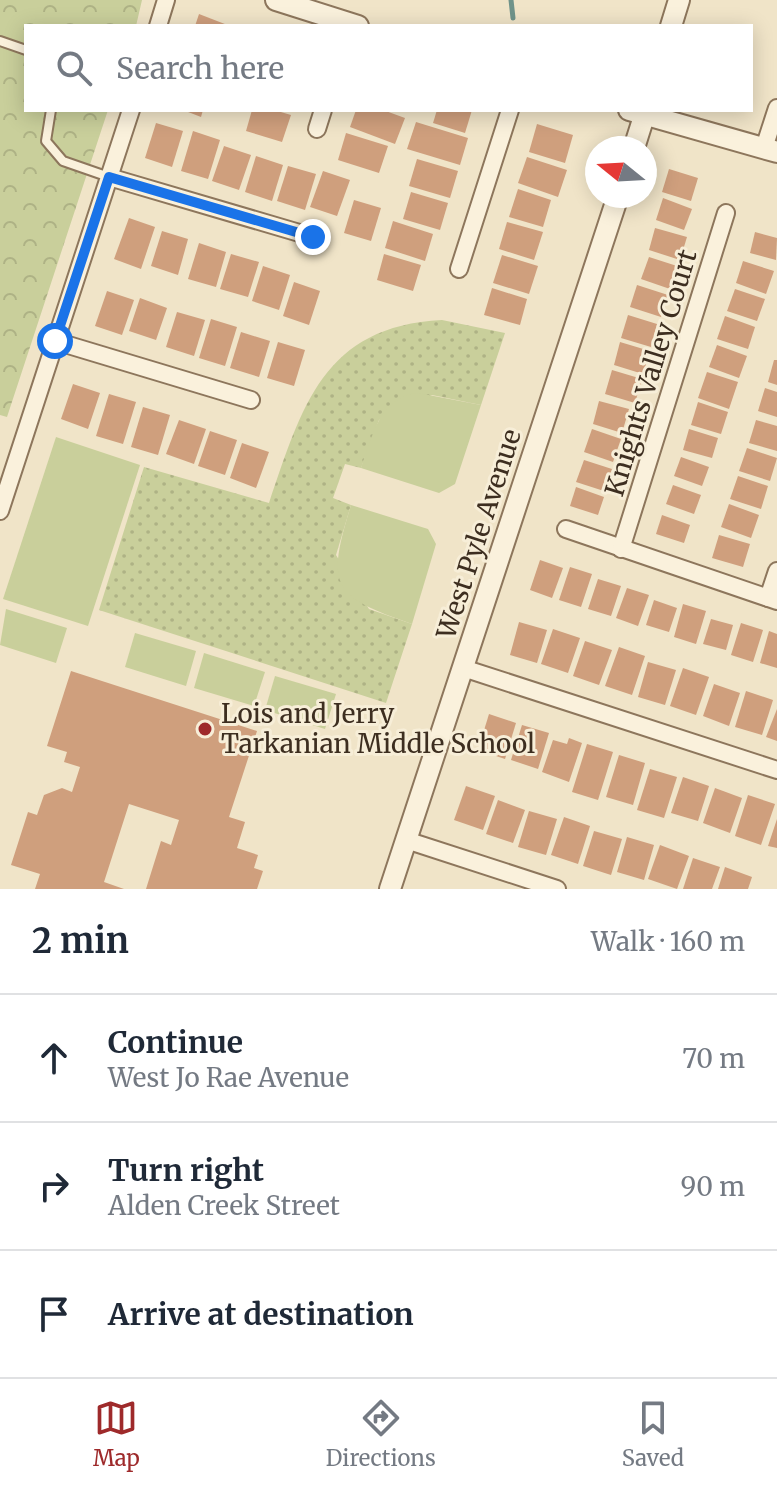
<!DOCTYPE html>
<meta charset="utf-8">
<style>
:root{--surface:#fff;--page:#f2f2f3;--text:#1f2937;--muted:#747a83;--line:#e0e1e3;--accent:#9e2a2b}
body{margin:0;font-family:Merriweather,serif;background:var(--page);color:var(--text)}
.compass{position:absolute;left:585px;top:136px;width:72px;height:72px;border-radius:50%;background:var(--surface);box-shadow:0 4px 20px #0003;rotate:288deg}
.stop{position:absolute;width:24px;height:24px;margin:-18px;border:6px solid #1a73e8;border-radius:50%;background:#fff}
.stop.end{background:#1a73e8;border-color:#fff;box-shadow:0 2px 8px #0008}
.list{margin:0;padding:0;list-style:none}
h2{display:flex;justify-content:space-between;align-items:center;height:104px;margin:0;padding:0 32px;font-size:34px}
h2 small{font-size:26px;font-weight:400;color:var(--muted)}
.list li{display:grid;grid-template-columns:52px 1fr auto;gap:24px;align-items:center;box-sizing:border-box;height:128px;padding:0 32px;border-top:2px solid var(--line)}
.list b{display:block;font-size:30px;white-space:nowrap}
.list p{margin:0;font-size:26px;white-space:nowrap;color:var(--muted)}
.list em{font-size:26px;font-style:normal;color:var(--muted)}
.icon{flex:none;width:44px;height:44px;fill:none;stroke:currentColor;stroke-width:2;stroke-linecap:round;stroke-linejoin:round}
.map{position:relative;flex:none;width:777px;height:889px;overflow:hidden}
.search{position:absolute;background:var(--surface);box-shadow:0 4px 20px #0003;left:24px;right:24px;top:24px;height:88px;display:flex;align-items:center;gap:20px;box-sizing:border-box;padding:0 28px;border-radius:0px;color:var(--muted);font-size:30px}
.sheet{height:488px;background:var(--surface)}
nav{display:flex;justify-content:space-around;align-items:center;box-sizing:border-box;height:112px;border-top:2px solid var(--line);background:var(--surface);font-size:22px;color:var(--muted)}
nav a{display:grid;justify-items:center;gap:4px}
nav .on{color:var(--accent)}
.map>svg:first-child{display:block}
.grass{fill:url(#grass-dots)}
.park{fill:url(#park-crowns)}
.garden{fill:#c9cf9b}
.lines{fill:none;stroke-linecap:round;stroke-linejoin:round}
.stream{stroke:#6f938a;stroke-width:5}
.building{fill:#cf9f7d}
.service-casing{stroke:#8d765c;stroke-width:12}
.minor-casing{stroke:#8d765c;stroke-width:20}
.tertiary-casing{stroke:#8d765c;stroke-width:24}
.service{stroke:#faf1dc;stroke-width:8}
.minor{stroke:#faf1dc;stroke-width:16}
.tertiary{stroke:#faf1dc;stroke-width:20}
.route{stroke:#1a73e8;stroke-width:10}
.poi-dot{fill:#9e2a2b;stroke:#f7eed8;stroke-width:3}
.labels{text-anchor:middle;stroke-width:6;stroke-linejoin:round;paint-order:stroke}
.street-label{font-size:26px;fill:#3d2e20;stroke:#f7eed8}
.poi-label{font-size:26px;fill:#3d2e20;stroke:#f7eed8;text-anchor:start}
</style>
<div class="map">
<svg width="777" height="889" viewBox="0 0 777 889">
<defs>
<pattern id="grass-dots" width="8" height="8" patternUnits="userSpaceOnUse" patternTransform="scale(2)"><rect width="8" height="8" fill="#c9cf9b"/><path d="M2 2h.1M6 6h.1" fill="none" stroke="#aeb285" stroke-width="1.8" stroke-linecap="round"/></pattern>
<pattern id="park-crowns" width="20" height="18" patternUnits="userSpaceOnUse" patternTransform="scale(2)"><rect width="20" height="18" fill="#c9cf9b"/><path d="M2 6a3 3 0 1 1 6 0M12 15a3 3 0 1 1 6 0" fill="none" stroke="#aeb285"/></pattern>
</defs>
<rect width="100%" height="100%" fill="#f0e4c8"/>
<path class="grass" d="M 442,320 L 505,333 L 481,405 L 432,395 L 379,420 L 361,468 L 345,464 L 333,498 L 351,505 L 336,555 L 369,609 L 412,624 L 386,703 L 99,610 L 144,467 L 269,503 C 302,407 323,326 442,320 Z"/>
<path class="park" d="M 0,0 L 142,0 L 136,26 L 26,26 L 26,110 L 108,110 L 7,417 L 0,415 Z"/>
<g class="garden">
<path d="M 418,393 L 481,405 L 455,484 L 439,493 L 361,468 C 372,437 380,396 418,393 Z"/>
<path d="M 56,437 L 140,465 L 88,626 L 3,599 Z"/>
<path d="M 351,505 L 428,529 L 436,544 L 412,624 C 331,596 326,586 351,505 Z"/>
<path d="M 6,609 L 67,628 L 56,663 L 0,645 Z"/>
<path d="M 135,633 L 196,651 L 186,686 L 125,667 Z"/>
<path d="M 204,653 L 265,672 L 254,706 L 194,688 Z"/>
<path d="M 275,676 L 336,694 L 325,729 L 265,710 Z"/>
</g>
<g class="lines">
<path class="stream" d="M 511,0 L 513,18"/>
</g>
<g class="building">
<path d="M 199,14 L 230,26 L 195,26 Z"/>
<path d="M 183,110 L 203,110 L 201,117 Z"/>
<path d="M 252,110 L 274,110 L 291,115 L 282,142 L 246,131 Z"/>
<path d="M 356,110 L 383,110 L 405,118 L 395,144 L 350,127 Z"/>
<path d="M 437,110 L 472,110 L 465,133 L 433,123 Z"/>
<path d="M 416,122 L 468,138 L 460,165 L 407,149 Z"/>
<path d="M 156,123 L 183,131 L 172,167 L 145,158 Z"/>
<path d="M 537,124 L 573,135 L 565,163 L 529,152 Z"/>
<path d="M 193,131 L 220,140 L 208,179 L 181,171 Z"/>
<path d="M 346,133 L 388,146 L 379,173 L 338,160 Z"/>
<path d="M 224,146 L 251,155 L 239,190 L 212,181 Z"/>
<path d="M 256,156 L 283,165 L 272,201 L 245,192 Z"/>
<path d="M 527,157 L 567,170 L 558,197 L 518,183 Z"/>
<path d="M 417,159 L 458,171 L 450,198 L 409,186 Z"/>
<path d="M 288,166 L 316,174 L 305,210 L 277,201 Z"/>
<path d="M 669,169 L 698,178 L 691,201 L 662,192 Z"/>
<path d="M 323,171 L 350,180 L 337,216 L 310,207 Z"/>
<path d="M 518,189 L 551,200 L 543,227 L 509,217 Z"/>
<path d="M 411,192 L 448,203 L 440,230 L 403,219 Z"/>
<path d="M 663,198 L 692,209 L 684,230 L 656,220 Z"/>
<path d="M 354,200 L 381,208 L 371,241 L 344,233 Z"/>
<path d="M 129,218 L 155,227 L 141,269 L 114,259 Z"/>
<path d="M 393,221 L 433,234 L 425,261 L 385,248 Z"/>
<path d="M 507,222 L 543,232 L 534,260 L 499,249 Z"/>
<path d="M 655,228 L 687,237 L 680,260 L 649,250 Z"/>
<path d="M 162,231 L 188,239 L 178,275 L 151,266 Z"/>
<path d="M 755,232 L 777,238 L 776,260 L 750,253 Z"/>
<path d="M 199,243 L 226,252 L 216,287 L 188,279 Z"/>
<path d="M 231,254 L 259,262 L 248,297 L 220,289 Z"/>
<path d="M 384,254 L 421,265 L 413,291 L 377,280 Z"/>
<path d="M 502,255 L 538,266 L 529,294 L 493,283 Z"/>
<path d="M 649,257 L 677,266 L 670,289 L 641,279 Z"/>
<path d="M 743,261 L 774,271 L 766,294 L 736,283 Z"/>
<path d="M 263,266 L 290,275 L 279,310 L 252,301 Z"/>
<path d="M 294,282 L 320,291 L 309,325 L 283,316 Z"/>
<path d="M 637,285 L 668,295 L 661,317 L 630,307 Z"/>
<path d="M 492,288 L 527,299 L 520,325 L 484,315 Z"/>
<path d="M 735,289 L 765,299 L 757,321 L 727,311 Z"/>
<path d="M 107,291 L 134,300 L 122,335 L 95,326 Z"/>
<path d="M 140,298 L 167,308 L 156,340 L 129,331 Z"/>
<path d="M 177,312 L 205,320 L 194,356 L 166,347 Z"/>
<path d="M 628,315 L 657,324 L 651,347 L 621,338 Z"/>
<path d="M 725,316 L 755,327 L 748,349 L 717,339 Z"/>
<path d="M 211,319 L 237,327 L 225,366 L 199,358 Z"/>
<path d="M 241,332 L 270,341 L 259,377 L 230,368 Z"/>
<path d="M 278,342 L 305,350 L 294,386 L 267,378 Z"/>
<path d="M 620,342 L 650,351 L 643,374 L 614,365 Z"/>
<path d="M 717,345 L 747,356 L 739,378 L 709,367 Z"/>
<path d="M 774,360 L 777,360 L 777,385 L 768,382 Z"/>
<path d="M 612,370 L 642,379 L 635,403 L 605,394 Z"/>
<path d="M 707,372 L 738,382 L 729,409 L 698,398 Z"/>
<path d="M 73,384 L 100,393 L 88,429 L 61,419 Z"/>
<path d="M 765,388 L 777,392 L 777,417 L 758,411 Z"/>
<path d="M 109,394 L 136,402 L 123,444 L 96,436 Z"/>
<path d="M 599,401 L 629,409 L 622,433 L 593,424 Z"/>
<path d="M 698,402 L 728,412 L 721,434 L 691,425 Z"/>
<path d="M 143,407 L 170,415 L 158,455 L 131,447 Z"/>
<path d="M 179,420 L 206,429 L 194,464 L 166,454 Z"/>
<path d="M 756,420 L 777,426 L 777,451 L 749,443 Z"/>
<path d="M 592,429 L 621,439 L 613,462 L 584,452 Z"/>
<path d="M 689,429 L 718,438 L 712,458 L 683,450 Z"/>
<path d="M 210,431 L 237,440 L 225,475 L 198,466 Z"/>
<path d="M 242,443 L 269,452 L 256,488 L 230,478 Z"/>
<path d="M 747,448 L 777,458 L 770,481 L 739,471 Z"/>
<path d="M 681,457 L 709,467 L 702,486 L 674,476 Z"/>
<path d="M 584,460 L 612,469 L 604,491 L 576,482 Z"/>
<path d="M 738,476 L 768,486 L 761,509 L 730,499 Z"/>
<path d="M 673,485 L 701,495 L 694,514 L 666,504 Z"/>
<path d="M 576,487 L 604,497 L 598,515 L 570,506 Z"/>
<path d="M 729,504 L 759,515 L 751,538 L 721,527 Z"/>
<path d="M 662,515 L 690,525 L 684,543 L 656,534 Z"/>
<path d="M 719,535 L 750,544 L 743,567 L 712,558 Z"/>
<path d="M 540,560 L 563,568 L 552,598 L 530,590 Z"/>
<path d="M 570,567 L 592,574 L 581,607 L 559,600 Z"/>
<path d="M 598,579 L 621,586 L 611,616 L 588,609 Z"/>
<path d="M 627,588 L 649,595 L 638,626 L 616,618 Z"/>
<path d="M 654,600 L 677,608 L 669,632 L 646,625 Z"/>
<path d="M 683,604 L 706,611 L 696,644 L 674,637 Z"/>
<path d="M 711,619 L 733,625 L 726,650 L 703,644 Z"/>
<path d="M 519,622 L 547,630 L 537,663 L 510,655 Z"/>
<path d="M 741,623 L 763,630 L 753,662 L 731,655 Z"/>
<path d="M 553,629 L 580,638 L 568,673 L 541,664 Z"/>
<path d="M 769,631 L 777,634 L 777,668 L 760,663 Z"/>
<path d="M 585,641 L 612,650 L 599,685 L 573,676 Z"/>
<path d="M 619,647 L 645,656 L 632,695 L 605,686 Z"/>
<path d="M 648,662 L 676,670 L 665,705 L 638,697 Z"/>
<path d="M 683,668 L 709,677 L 696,715 L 670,706 Z"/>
<path d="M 71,671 L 257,731 L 229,817 L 245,822 L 237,848 L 258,855 L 254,868 L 263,871 L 257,889 L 146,889 L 161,841 L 171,845 L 179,820 L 129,804 L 104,882 L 124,889 L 35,889 L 40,874 L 11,865 L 28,812 L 37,815 L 44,795 L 62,788 L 72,792 L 80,767 L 64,762 L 67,752 L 47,746 Z"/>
<path d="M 714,684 L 740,693 L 729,726 L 703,716 Z"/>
<path d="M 746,691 L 773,700 L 762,735 L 735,727 Z"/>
<path d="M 777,709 L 777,741 L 766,737 Z"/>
<path d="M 489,714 L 516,723 L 505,759 L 478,750 Z"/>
<path d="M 522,725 L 549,733 L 538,769 L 511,760 Z"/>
<path d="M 569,738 L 582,743 L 569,782 L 542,772 L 553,740 L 567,744 Z"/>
<path d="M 587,744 L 613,752 L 598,800 L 572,792 Z"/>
<path d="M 619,755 L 645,763 L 633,805 L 606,797 Z"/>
<path d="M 650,769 L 677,777 L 664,818 L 637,810 Z"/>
<path d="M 683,777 L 709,786 L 698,821 L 671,813 Z"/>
<path d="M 466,786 L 495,796 L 483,830 L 454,820 Z"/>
<path d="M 715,788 L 742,798 L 730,833 L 703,823 Z"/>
<path d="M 748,795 L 775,804 L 761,845 L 735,836 Z"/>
<path d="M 498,800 L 525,810 L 513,843 L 486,834 Z"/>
<path d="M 529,811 L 557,819 L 546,855 L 518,847 Z"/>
<path d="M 564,817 L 590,826 L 578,864 L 551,855 Z"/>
<path d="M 777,819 L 777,848 L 768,846 Z"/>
<path d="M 594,831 L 622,839 L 611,875 L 583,866 Z"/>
<path d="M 627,837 L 654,845 L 644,880 L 617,872 Z"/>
<path d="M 660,845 L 689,856 L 677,889 L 648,879 Z"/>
<path d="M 693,858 L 720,867 L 712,889 L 683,889 Z"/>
<path d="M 725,867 L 752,877 L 748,889 L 718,889 Z"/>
</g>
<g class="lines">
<defs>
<g id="service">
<path d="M 0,41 L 26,50"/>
<path d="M 51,110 L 46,141 L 63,161 L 109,177"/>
</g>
<g id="minor">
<path d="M 158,26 L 166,0"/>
<path d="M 317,129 L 323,110"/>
<path d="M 764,148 L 777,108"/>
<path d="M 109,177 L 313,237"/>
<path d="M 459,269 L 510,110"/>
<path d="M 55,341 L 251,400"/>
<path d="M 0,511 L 131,110"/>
<path d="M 566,529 L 777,601"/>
<path d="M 621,549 L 726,213"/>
<path d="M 768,598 L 777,571"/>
<path d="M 463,668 L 777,770"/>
<path d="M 406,840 L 557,889"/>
</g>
<g id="tertiary">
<path d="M 276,0 L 358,26"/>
<path d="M 671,26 L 679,0"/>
<path d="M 629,110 L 777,152"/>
<path d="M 634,148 L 646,110"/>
<path d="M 390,889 L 618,196"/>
</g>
</defs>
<use href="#service" class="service-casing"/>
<use href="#minor" class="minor-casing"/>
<use href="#tertiary" class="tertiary-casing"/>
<use href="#service" class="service"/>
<use href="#minor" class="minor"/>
<use href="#tertiary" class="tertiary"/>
</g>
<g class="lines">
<path class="route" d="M 55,341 L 109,177 L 313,237"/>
</g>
<circle class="poi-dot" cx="205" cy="729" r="8"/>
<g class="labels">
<g class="street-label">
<text transform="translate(651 373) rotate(-73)" y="9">Knights Valley Court</text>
<text transform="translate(479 534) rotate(-72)" y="9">West Pyle Avenue</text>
</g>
<g class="poi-label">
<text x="221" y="723">Lois and Jerry<tspan x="221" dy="30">Tarkanian Middle School</tspan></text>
</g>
</g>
</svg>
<svg class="compass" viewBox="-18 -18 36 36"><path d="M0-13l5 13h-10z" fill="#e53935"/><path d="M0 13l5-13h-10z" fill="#747a83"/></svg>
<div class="stop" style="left:55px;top:341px"></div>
<div class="stop end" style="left:313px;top:237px"></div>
<div class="search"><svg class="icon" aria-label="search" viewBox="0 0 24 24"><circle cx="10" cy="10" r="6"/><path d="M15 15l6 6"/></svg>Search here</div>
</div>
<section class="sheet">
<h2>2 min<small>Walk · 160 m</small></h2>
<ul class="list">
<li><svg class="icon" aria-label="ahead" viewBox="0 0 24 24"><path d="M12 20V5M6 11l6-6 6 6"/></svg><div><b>Continue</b><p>West Jo Rae Avenue</p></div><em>70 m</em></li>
<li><svg class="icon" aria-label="right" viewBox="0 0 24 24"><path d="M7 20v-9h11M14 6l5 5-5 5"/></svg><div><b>Turn right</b><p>Alden Creek Street</p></div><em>90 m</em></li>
<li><svg class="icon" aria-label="arrive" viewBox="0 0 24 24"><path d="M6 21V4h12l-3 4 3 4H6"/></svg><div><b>Arrive at destination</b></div></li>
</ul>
</section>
<nav>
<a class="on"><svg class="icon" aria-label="map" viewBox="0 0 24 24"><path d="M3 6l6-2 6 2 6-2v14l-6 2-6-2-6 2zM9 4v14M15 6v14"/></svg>Map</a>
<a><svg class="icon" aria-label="directions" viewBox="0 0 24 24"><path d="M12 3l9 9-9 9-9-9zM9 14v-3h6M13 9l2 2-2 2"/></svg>Directions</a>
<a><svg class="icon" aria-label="saved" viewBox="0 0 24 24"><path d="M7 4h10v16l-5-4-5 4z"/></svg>Saved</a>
</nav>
